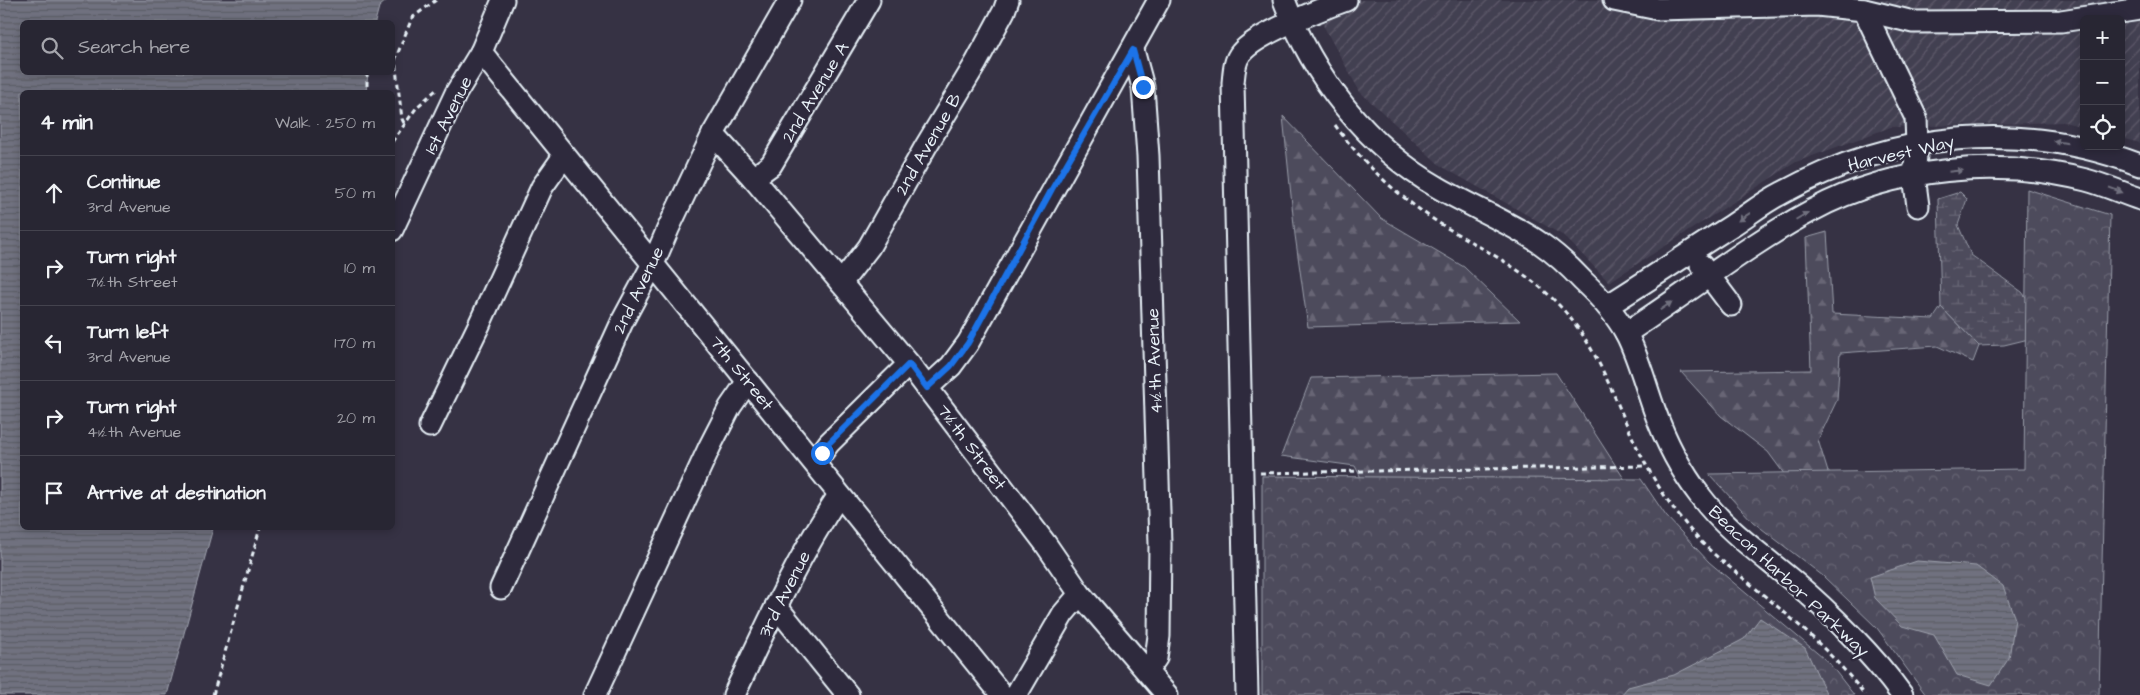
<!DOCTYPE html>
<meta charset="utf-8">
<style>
:root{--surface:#282633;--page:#302e3b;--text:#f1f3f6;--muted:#a5a5ac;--line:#44434e}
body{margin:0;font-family:"Architects Daughter",sans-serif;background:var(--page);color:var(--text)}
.controls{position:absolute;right:15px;top:15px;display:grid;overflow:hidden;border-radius:8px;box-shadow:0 2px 8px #0003}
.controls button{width:45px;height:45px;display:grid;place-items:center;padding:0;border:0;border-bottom:1px solid var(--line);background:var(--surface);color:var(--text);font:25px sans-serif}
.stop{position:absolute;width:15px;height:15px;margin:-11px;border:4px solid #1a73e8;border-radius:50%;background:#fff}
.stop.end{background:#1a73e8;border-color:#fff;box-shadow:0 1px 5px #0008}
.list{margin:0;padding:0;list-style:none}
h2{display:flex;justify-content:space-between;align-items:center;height:65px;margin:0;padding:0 20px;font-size:21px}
h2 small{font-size:16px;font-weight:400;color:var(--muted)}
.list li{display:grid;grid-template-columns:32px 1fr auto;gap:15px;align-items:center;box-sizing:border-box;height:75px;padding:0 20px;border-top:1px solid var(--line)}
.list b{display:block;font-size:19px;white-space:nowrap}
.list p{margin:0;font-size:16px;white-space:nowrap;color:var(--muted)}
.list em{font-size:16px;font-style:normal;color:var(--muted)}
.icon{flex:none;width:28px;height:28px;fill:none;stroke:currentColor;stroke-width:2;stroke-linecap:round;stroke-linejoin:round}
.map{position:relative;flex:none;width:2140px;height:695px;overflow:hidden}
.search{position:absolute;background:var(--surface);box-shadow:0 2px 8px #0003;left:20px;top:20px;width:375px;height:55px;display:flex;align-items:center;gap:12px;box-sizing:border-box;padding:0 18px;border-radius:8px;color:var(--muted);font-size:19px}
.panel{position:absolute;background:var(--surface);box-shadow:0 2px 8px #0003;left:20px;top:90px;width:375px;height:440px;border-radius:8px}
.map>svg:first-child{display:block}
.industrial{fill:url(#industrial-furrows)}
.forest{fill:url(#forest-firs);stroke:#9a9eaa}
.wetland{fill:url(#wetland-marsh);stroke:#9a9eaa}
.park{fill:url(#park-crowns);stroke:#9a9eaa}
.water{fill:url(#water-rules);stroke:#a0a4af}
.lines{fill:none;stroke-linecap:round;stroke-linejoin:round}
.minor-casing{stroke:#e8f1f8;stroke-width:25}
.path{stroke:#e8f1f8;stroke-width:3;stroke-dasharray:5 4;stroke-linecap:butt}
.minor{stroke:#2f2a3d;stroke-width:21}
.oneway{fill:#70707e}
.route{stroke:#1a73e8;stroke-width:6}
.labels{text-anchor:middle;stroke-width:5;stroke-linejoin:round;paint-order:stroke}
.street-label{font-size:18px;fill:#e8f1f8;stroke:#2f2a3d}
</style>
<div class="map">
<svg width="2140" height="695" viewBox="0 0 2140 695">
<defs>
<pattern id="industrial-furrows" width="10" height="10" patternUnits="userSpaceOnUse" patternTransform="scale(1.25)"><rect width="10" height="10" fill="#433f51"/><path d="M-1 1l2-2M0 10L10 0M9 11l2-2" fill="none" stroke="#5e5b6b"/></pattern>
<pattern id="forest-firs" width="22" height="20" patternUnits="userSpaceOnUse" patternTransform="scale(1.25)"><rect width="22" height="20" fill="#4d4b5c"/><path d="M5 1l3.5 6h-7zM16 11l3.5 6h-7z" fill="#676574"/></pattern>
<pattern id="wetland-marsh" width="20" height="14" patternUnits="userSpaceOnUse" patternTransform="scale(1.25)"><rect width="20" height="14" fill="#4d4b5c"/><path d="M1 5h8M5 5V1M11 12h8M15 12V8" fill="none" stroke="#676574"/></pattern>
<pattern id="park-crowns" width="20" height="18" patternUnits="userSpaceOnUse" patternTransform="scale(1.25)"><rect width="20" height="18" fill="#4d4b5c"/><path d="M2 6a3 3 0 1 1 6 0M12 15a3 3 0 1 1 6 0" fill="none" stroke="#676574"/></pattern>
<pattern id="water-rules" width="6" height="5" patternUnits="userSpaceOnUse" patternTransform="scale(1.25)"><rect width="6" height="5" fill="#70717f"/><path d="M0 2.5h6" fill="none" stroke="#5b5c64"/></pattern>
</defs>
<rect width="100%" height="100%" fill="#363244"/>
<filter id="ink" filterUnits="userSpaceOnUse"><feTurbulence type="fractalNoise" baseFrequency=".02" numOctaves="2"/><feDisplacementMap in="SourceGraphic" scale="10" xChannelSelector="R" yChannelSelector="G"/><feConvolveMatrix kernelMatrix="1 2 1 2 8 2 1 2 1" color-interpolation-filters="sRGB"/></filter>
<g filter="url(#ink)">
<path class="industrial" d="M 1309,0 L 2140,0 L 2140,143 L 2121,138 L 2121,19 L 2084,19 L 2084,127 L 2064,122 L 1891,127 L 1796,162 L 1609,282 L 1564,236 L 1441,166 L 1360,92 Z"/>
<g class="forest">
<path d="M 1283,116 L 1381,218 L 1464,267 L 1520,321 L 1308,327 L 1295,235 Z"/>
<path d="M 1827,232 L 1832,314 L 1933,319 L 1941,307 L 1979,346 L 1973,362 L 1937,346 L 1840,353 L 1837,400 L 1818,440 L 1842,517 L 1793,486 L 1768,452 L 1721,416 L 1681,372 L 1811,370 L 1806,238 Z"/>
<path d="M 1556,373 L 1634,494 L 1380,515 L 1355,466 L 1281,456 L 1311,378 Z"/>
</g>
<path class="wetland" d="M 1960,192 L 1967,199 L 1958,225 L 1971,255 L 2022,292 L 2038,313 L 2041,336 L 2004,345 L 1979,346 L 1941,307 L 1938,199 Z"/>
<g class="park">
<path d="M 2027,189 L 2110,215 L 2099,695 L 1926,695 L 1877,628 L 1823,576 L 1753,522 L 1709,474 L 2024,469 Z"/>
<path d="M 1262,476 L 1641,479 L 1666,516 L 1709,562 L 1829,663 L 1854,695 L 1262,695 Z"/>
</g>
<g class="water">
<path d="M 0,0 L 387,0 L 379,7 L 375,22 L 22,22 L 22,72 L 368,73 L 366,92 L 22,92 L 22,528 L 213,528 L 167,695 L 0,695 Z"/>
<path d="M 1917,561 L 1976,566 L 2003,586 L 2015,619 L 2009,658 L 1991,685 L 1957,675 L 1934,635 L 1902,626 L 1875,598 L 1870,577 Z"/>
<path d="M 1760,618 L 1805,648 L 1827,695 L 1621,695 L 1628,687 L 1674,675 L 1744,639 Z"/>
</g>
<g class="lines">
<defs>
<g id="minor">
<path d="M 1284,0 C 1313,77 1367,147 1439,188 C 1472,207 1509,222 1540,243 C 1556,254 1570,267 1583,281 C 1599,296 1615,313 1626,333 C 1638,356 1645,384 1654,409 C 1665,440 1681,471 1701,497 C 1726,530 1762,555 1793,581 C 1829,611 1875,657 1902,695"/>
<path d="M 1614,0 L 1658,9 L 1817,5 L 1864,10 L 1913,22 L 2061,21 L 2140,9"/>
<path d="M 1864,10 L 1916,118 L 1917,145 L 1914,176 L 1918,206"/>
<path d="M 1133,50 L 1143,87 L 1148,156 L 1160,544 L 1159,636 L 1156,658 L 1147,671"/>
<path d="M 481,52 L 1002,695"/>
<path d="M 713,134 L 753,178 L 909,364 L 1045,543 L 1080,594 L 1167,695"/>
<path d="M 753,178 L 771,165 L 869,0"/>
<path d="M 392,230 L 456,93 L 481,52 L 503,0"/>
<path d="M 1701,265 L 1731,305"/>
<path d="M 841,283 L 869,247 L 926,146 L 976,63 L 1004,11 L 1008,0"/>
<path d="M 1607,306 C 1649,280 1690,252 1731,226 C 1748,215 1764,202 1782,193 C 1893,132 2021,119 2140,165"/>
<path d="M 1626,333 C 1688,293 1747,245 1813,210 C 1892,167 1999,158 2086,180 C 2105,185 2122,193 2140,199"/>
<path d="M 927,388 L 951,366 L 968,343 L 1159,0"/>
<path d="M 430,426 L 479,325 L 542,187 L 564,156"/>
<path d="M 815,462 L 829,443 L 909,364"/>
<path d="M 501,588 L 623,320 L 653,264 L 668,229 L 713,134 L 790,0"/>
<path d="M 776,606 L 848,695"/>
<path d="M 595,695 L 710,446 L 730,407 L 748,381"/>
<path d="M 734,695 C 766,627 797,558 839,495"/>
<path d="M 1016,695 L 1063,614 L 1080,594"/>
<path d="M 1247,695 L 1233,83 C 1234,73 1234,61 1241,53 C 1256,34 1321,9 1346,0"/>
</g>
</defs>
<use href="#minor" class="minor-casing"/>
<g class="path">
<path d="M 367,72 L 367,92"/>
<path d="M 404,123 L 402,119 L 395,60 L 412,18 L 436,0"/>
<path d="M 1335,125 C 1363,164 1399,197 1439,223 C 1481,249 1522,267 1557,303 C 1597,344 1612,394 1636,445 C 1649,472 1665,499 1684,522 C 1704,549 1729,566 1754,587 C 1794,620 1833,653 1865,695"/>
<path d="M 392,142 L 417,107 L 437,89"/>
<path d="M 1260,473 L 1647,466"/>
<path d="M 213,695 L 260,528"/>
</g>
<use href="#minor" class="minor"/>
</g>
<defs><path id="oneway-solid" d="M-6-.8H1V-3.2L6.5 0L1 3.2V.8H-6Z" transform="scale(1.25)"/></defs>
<g class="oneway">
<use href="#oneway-solid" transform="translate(2060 142) rotate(-171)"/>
<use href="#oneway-solid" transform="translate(1956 171) rotate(-6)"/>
<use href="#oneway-solid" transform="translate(2116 190) rotate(21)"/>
<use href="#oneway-solid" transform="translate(1802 216) rotate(-30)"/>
<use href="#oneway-solid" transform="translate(1744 217) rotate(147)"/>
<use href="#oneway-solid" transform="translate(1666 306) rotate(-35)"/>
</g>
</g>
<g class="lines" filter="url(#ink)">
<path class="route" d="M 822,453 L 829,443 L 909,364 L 927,388 L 951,366 L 968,343 L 1052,189 L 1133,50 L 1143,87"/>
</g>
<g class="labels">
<g class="street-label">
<text transform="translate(815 92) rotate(-59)" y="6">2nd Avenue A</text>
<text transform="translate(448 115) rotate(-63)" y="6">1st Avenue</text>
<text transform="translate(928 144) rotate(-60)" y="6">2nd Avenue B</text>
<text transform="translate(1901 153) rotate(-13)" y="6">Harvest Way</text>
<text transform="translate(638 290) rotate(-64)" y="6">2nd Avenue</text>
<text transform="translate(1154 361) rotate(-92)" y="6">4½th Avenue</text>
<text transform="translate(742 373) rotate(51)" y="6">7th Street</text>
<text transform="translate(972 447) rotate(53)" y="6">7½th Street</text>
<text transform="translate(1789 581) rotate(43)" y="6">Beacon Harbor Parkway</text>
<text transform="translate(784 594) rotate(-63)" y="6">3rd Avenue</text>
</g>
</g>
</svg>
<div class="controls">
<button>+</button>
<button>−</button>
<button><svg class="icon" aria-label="locate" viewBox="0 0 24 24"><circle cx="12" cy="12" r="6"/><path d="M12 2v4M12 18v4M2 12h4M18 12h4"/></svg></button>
</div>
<div class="stop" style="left:822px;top:453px"></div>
<div class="stop end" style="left:1143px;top:87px"></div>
<div class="search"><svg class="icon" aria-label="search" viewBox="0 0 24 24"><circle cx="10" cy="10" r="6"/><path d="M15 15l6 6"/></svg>Search here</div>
<section class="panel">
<h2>4 min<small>Walk · 250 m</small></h2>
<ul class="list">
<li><svg class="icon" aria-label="ahead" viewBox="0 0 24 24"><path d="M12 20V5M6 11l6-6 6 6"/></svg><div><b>Continue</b><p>3rd Avenue</p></div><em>50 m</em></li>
<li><svg class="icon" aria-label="right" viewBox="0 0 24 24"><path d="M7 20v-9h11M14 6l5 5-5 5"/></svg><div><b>Turn right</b><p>7½th Street</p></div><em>10 m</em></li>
<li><svg class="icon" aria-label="left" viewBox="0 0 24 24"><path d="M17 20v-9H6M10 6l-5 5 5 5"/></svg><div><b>Turn left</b><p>3rd Avenue</p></div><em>170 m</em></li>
<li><svg class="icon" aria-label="right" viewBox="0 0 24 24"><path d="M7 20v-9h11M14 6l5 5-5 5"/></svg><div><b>Turn right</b><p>4½th Avenue</p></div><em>20 m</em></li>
<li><svg class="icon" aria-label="arrive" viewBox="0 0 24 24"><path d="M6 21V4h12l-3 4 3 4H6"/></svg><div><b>Arrive at destination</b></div></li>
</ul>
</section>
</div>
